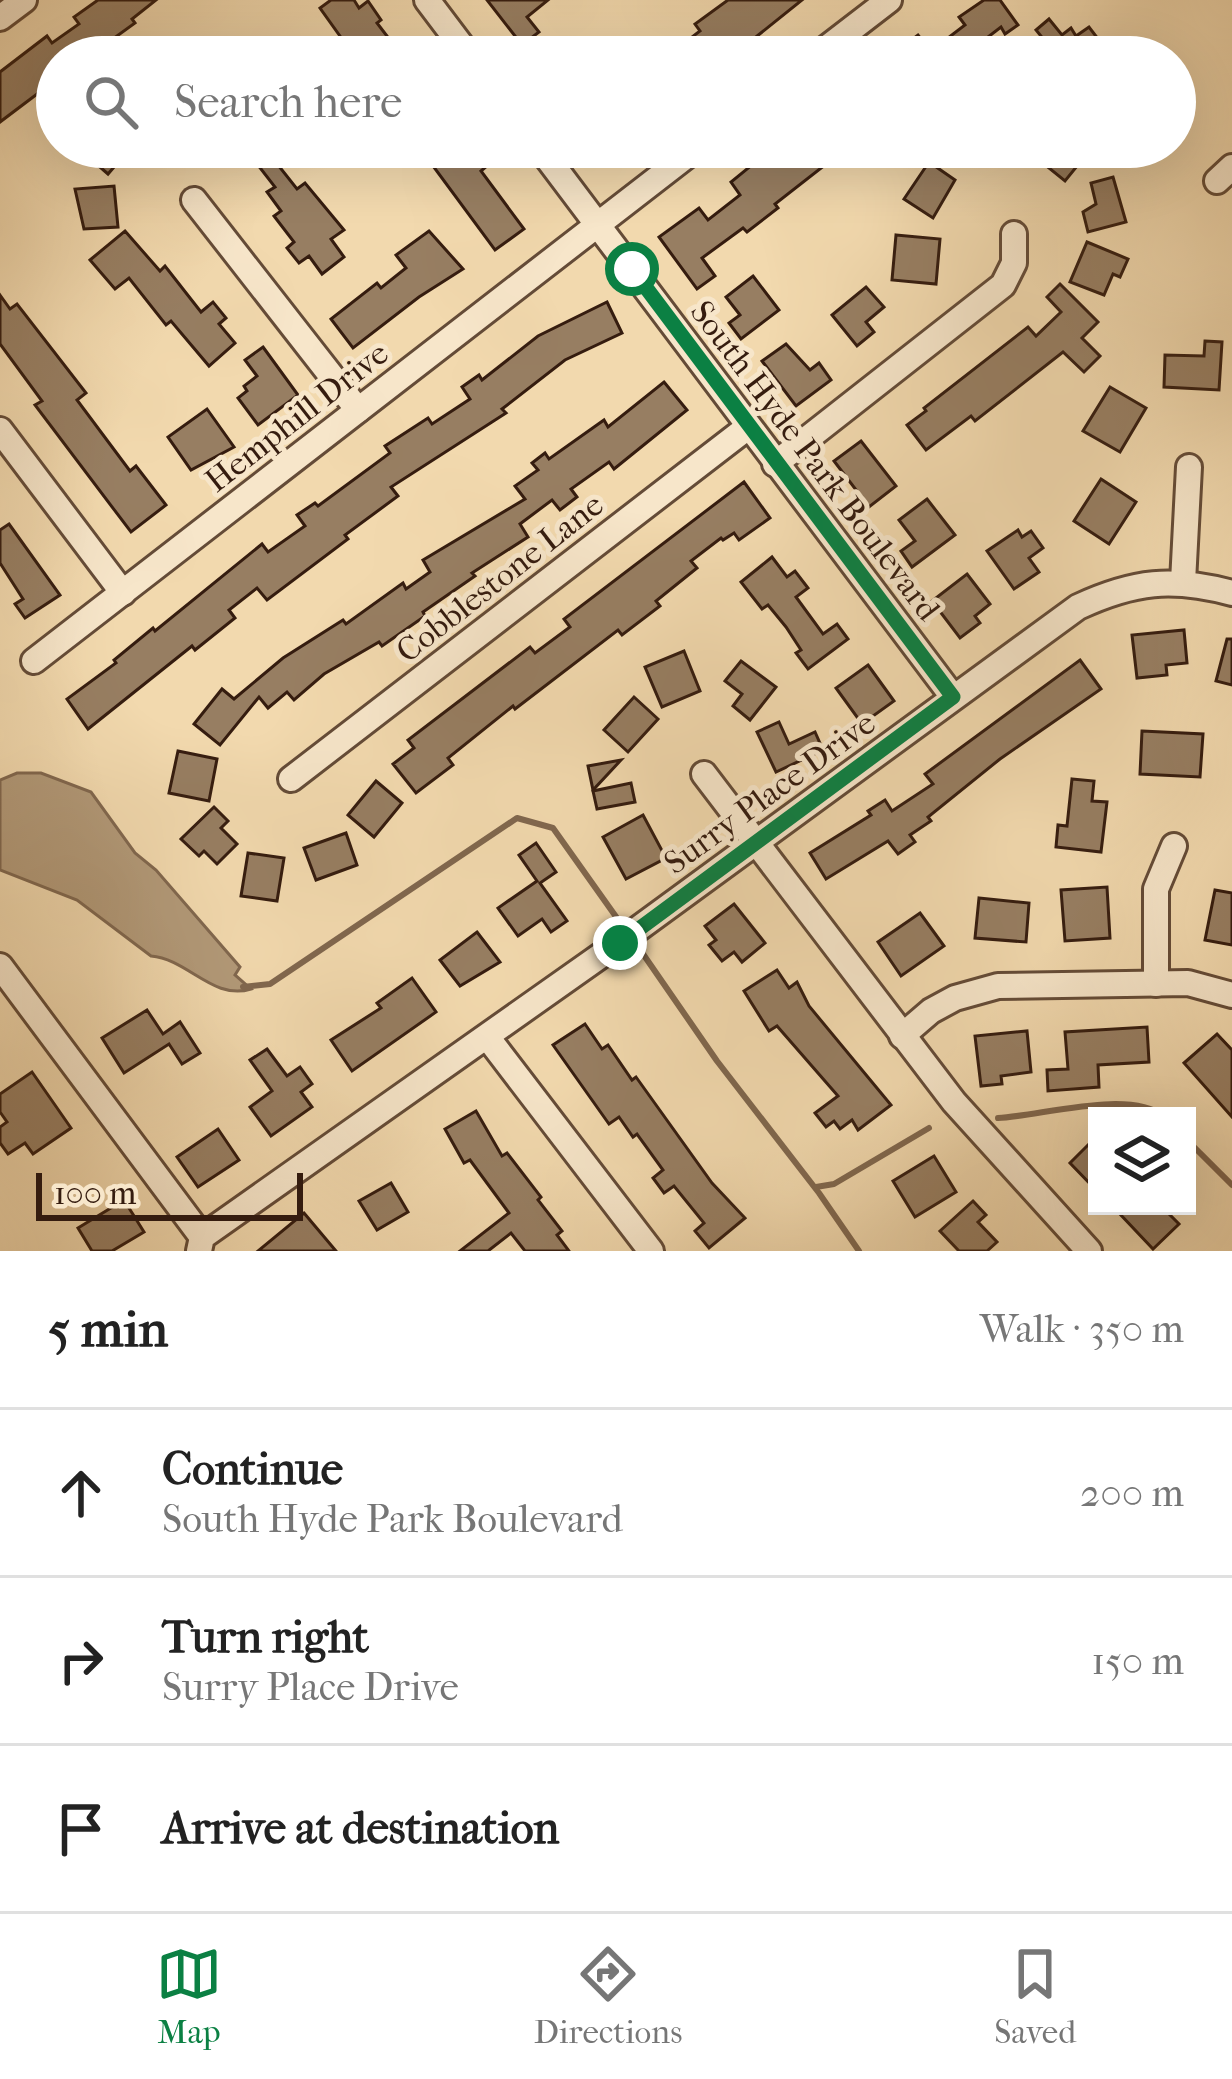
<!DOCTYPE html>
<meta charset="utf-8">
<style>
:root{--surface:#fff;--page:#f6f6f6;--text:#222;--muted:#767676;--line:#e0e0e0;--accent:#0b8043}
body{margin:0;font-family:"IM FELL French Canon",serif;background:var(--page);color:var(--text)}
.controls{position:absolute;right:36px;bottom:36px;display:grid;overflow:hidden;border-radius:0px;box-shadow:0 12px 48px #0002}
.controls button{width:108px;height:108px;display:grid;place-items:center;padding:0;border:0;border-bottom:3px solid var(--line);background:var(--surface);color:var(--text);font:60px sans-serif}
.scale{position:absolute;left:36px;bottom:30px;width:267px;box-sizing:border-box;padding-left:12px;border:6px solid #351c0f;border-top:0;font-size:33px;line-height:42px;white-space:nowrap;color:#351c0f;-webkit-text-stroke:9px #f7e6ca;paint-order:stroke}
.stop{position:absolute;width:36px;height:36px;margin:-27px;border:9px solid #0b8043;border-radius:50%;background:#fff}
.stop.end{background:#0b8043;border-color:#fff;box-shadow:0 3px 12px #0008}
.list{margin:0;padding:0;list-style:none}
h2{display:flex;justify-content:space-between;align-items:center;height:156px;margin:0;padding:0 48px;font-size:51px}
h2 small{font-size:39px;font-weight:400;color:var(--muted)}
.list li{display:grid;grid-template-columns:78px 1fr auto;gap:36px;align-items:center;box-sizing:border-box;height:168px;padding:0 48px;border-top:3px solid var(--line)}
.list b{display:block;font-size:45px;white-space:nowrap}
.list p{margin:0;font-size:39px;white-space:nowrap;color:var(--muted)}
.list em{font-size:39px;font-style:normal;color:var(--muted)}
.icon{flex:none;width:66px;height:66px;fill:none;stroke:currentColor;stroke-width:2;stroke-linecap:round;stroke-linejoin:round}
.map{position:relative;flex:none;width:1232px;height:1251px;overflow:hidden}
.search{position:absolute;background:var(--surface);box-shadow:0 12px 48px #0002;left:36px;right:36px;top:36px;height:132px;display:flex;align-items:center;gap:30px;box-sizing:border-box;padding:0 42px;border-radius:66px;color:var(--muted);font-size:45px}
.sheet{height:660px;background:var(--surface)}
nav{display:flex;justify-content:space-around;align-items:center;box-sizing:border-box;height:168px;border-top:3px solid var(--line);background:var(--surface);font-size:33px;color:var(--muted)}
nav a{display:grid;justify-items:center;gap:6px}
nav .on{color:var(--accent)}
.map>svg:first-child{display:block}
.water{fill:#b29978;stroke:#80674e;stroke-width:3}
.lines{fill:none;stroke-linecap:round;stroke-linejoin:round}
.stream{stroke:#80674e;stroke-width:6}
.building{fill:#977e62;stroke:#351c0f;stroke-width:3}
.minor-casing{stroke:#644b37;stroke-width:30}
.minor{stroke:#f7e6ca;stroke-width:24}
.route{stroke:#0b8043;stroke-width:15}
.labels{text-anchor:middle;stroke-width:10;stroke-linejoin:round;paint-order:stroke}
.street-label{font-size:33px;fill:#351c0f;stroke:#f7e6ca}
</style>
<div class="map">
<svg width="1232" height="1251" viewBox="0 0 1232 1251">
<rect width="100%" height="100%" fill="#f2d9ae"/>
<filter id="stains"><feTurbulence type="fractalNoise" baseFrequency=".00167" numOctaves="4"/><feColorMatrix values="0 0 0 0 .2 0 0 0 0 .09 0 0 0 0 .02 0 0 0 .5 -.17"/></filter>
<radialGradient id="worn" r=".72"><stop offset=".6" stop-color="#630" stop-opacity="0"/><stop offset="1" stop-color="#630" stop-opacity=".3"/></radialGradient>
<path class="water" d="M 17,773 L 41,773 L 91,792 L 135,853 L 156,870 L 240,967 L 235,975 L 251,989 C 213,1001 188,959 151,956 L 77,900 L 0,870 L 0,780 Z"/>
<g class="lines">
<g class="stream">
<path d="M 632,938 L 717,1061 L 819,1193 L 859,1251"/>
<path d="M 243,987 L 270,984 L 517,818 L 553,828 L 624,928"/>
<path d="M 998,1118 C 1040,1116 1130,1089 1163,1116"/>
<path d="M 1187,1140 L 1232,1185"/>
<path d="M 816,1187 L 834,1184 L 929,1128"/>
</g>
</g>
<g class="building">
<path d="M 98,0 L 156,0 L 132,19 L 135,23 L 88,57 L 57,57 L 57,79 L 0,122 L 0,72 L 47,36 L 52,43 L 79,24 L 74,17 Z"/>
<path d="M 331,0 L 354,0 L 359,8 L 368,1 L 381,20 L 377,23 L 403,57 L 355,57 L 320,8 Z"/>
<path d="M 487,0 L 548,0 L 527,17 L 539,32 L 522,45 Z"/>
<path d="M 728,0 L 802,0 L 741,49 L 735,40 L 713,57 L 666,57 L 700,31 L 695,24 Z"/>
<path d="M 984,0 L 1000,0 L 1018,25 L 1005,34 L 1001,27 L 962,57 L 910,57 L 902,47 L 918,35 L 931,51 L 965,25 L 959,17 Z"/>
<path d="M 1049,19 L 1062,35 L 1071,28 L 1076,36 L 1089,27 L 1105,48 L 1092,57 L 1058,57 L 1036,30 Z"/>
<path d="M 77,147 L 131,147 L 108,174 Z"/>
<path d="M 259,147 L 302,147 L 278,165 L 297,189 L 305,183 L 344,230 L 331,239 L 344,257 L 322,274 L 309,256 L 299,263 L 287,248 L 294,242 L 274,216 L 281,211 L 267,192 L 275,187 L 254,160 L 264,153 Z"/>
<path d="M 419,147 L 454,147 L 463,159 L 476,150 L 488,165 L 481,171 L 524,229 L 495,250 Z"/>
<path d="M 774,147 L 784,156 L 796,147 L 848,147 L 775,204 L 778,208 L 747,232 L 743,228 L 702,258 L 715,276 L 697,289 L 659,237 L 699,208 L 708,220 L 740,195 L 731,182 Z"/>
<path d="M 988,147 L 1008,147 L 1011,159 L 992,164 Z"/>
<path d="M 1023,147 L 1076,147 L 1086,155 L 1065,181 Z"/>
<path d="M 929,162 L 955,180 L 933,218 L 904,199 Z"/>
<path d="M 1113,177 L 1126,222 L 1088,232 L 1083,212 L 1096,204 L 1091,183 Z"/>
<path d="M 114,186 L 118,227 L 84,229 L 75,189 Z"/>
<path d="M 125,231 L 160,271 L 165,266 L 201,312 L 213,302 L 226,318 L 219,324 L 235,343 L 209,366 L 171,321 L 166,325 L 129,278 L 115,289 L 90,260 Z"/>
<path d="M 429,231 L 463,269 L 419,297 L 353,348 L 331,319 L 377,283 L 381,288 L 406,268 L 396,255 Z"/>
<path d="M 896,235 L 940,239 L 936,284 L 892,280 Z"/>
<path d="M 1087,242 L 1128,259 L 1120,277 L 1113,274 L 1104,295 L 1070,282 Z"/>
<path d="M 753,276 L 779,310 L 741,339 L 729,323 L 740,315 L 726,297 Z"/>
<path d="M 1060,284 L 1098,322 L 1082,338 L 1100,356 L 1084,372 L 1063,352 L 975,421 L 971,416 L 926,450 L 907,425 L 926,411 L 924,408 L 1028,327 L 1036,336 L 1061,312 L 1047,297 Z"/>
<path d="M 866,287 L 884,307 L 866,322 L 874,332 L 857,346 L 832,315 Z"/>
<path d="M 0,295 L 10,309 L 17,304 L 86,393 L 77,400 L 130,471 L 136,466 L 166,505 L 131,532 L 35,405 L 42,401 L 0,344 Z"/>
<path d="M 607,302 L 622,333 L 565,360 L 502,409 L 506,413 L 391,487 L 398,496 L 345,535 L 348,539 L 267,600 L 257,588 L 229,610 L 235,618 L 195,650 L 192,646 L 88,729 L 67,699 L 116,663 L 114,660 L 153,628 L 155,631 L 262,544 L 268,552 L 305,526 L 297,515 L 315,503 L 318,506 L 390,453 L 385,446 L 428,418 L 432,424 L 470,399 L 462,387 L 479,375 L 482,380 L 538,336 Z"/>
<path d="M 1205,341 L 1222,342 L 1219,390 L 1164,387 L 1165,355 L 1204,356 Z"/>
<path d="M 786,344 L 810,370 L 819,363 L 831,380 L 796,406 L 762,361 Z"/>
<path d="M 263,347 L 298,395 L 258,425 L 238,398 L 247,391 L 244,386 L 257,376 L 245,360 Z"/>
<path d="M 664,382 L 687,410 L 614,469 L 609,462 L 571,489 L 577,497 L 560,510 L 552,500 L 520,524 L 528,537 L 472,573 L 475,576 L 423,612 L 425,616 L 382,646 L 379,642 L 324,674 L 294,700 L 287,692 L 268,708 L 259,697 L 220,745 L 194,724 L 222,689 L 234,699 L 283,658 L 343,620 L 346,624 L 403,583 L 406,589 L 430,572 L 423,560 L 525,499 L 515,486 L 538,470 L 532,463 L 545,453 L 549,459 L 604,420 L 608,427 Z"/>
<path d="M 1110,387 L 1146,408 L 1120,452 L 1083,431 Z"/>
<path d="M 207,409 L 234,447 L 191,470 L 168,437 Z"/>
<path d="M 861,441 L 896,486 L 869,507 L 834,461 Z"/>
<path d="M 1101,479 L 1136,502 L 1109,544 L 1074,521 Z"/>
<path d="M 744,482 L 770,518 L 739,540 L 734,533 L 723,540 L 721,538 L 691,561 L 697,568 L 656,601 L 660,606 L 622,635 L 618,630 L 515,709 L 513,706 L 448,758 L 453,765 L 416,793 L 393,764 L 414,748 L 408,740 L 530,647 L 535,653 L 570,627 L 564,619 Z"/>
<path d="M 927,499 L 955,535 L 912,567 L 901,551 L 915,541 L 899,520 Z"/>
<path d="M 9,524 L 60,595 L 25,618 L 15,604 L 23,599 L 0,563 L 0,530 Z"/>
<path d="M 1018,530 L 1022,537 L 1031,531 L 1043,548 L 1029,558 L 1039,572 L 1014,589 L 987,551 Z"/>
<path d="M 772,557 L 787,577 L 795,571 L 808,588 L 796,597 L 823,634 L 837,624 L 848,639 L 808,669 L 796,653 L 801,650 L 786,627 L 768,605 L 762,609 L 741,582 Z"/>
<path d="M 967,574 L 990,604 L 975,616 L 980,623 L 960,638 L 932,601 Z"/>
<path d="M 1184,630 L 1187,663 L 1166,665 L 1167,675 L 1137,678 L 1132,635 Z"/>
<path d="M 1227,639 L 1232,639 L 1232,685 L 1216,681 Z"/>
<path d="M 684,651 L 700,691 L 662,707 L 645,667 Z"/>
<path d="M 1080,660 L 1101,689 L 1000,759 L 928,817 L 931,821 L 910,835 L 915,842 L 898,854 L 888,841 L 826,879 L 810,853 L 871,815 L 868,811 L 885,800 L 892,811 L 933,784 L 925,774 Z"/>
<path d="M 741,661 L 776,687 L 750,720 L 733,706 L 742,694 L 725,681 Z"/>
<path d="M 868,665 L 894,701 L 862,724 L 836,688 Z"/>
<path d="M 634,697 L 658,719 L 628,752 L 604,730 Z"/>
<path d="M 779,722 L 789,744 L 815,732 L 823,750 L 776,772 L 757,732 Z"/>
<path d="M 1142,731 L 1203,734 L 1200,777 L 1140,774 Z"/>
<path d="M 178,751 L 217,759 L 209,801 L 169,793 Z"/>
<path d="M 621,760 L 593,790 L 588,766 Z"/>
<path d="M 1072,779 L 1094,781 L 1092,801 L 1107,802 L 1101,852 L 1056,847 L 1058,825 L 1067,826 Z"/>
<path d="M 376,781 L 402,803 L 374,837 L 348,815 Z"/>
<path d="M 631,783 L 635,802 L 597,809 L 593,791 Z"/>
<path d="M 214,807 L 228,821 L 221,828 L 237,844 L 217,864 L 204,851 L 199,856 L 181,839 Z"/>
<path d="M 643,815 L 666,858 L 626,879 L 603,837 Z"/>
<path d="M 346,833 L 357,865 L 316,880 L 304,848 Z"/>
<path d="M 536,843 L 556,872 L 540,883 L 567,921 L 551,932 L 542,919 L 518,936 L 498,908 L 537,881 L 519,855 Z"/>
<path d="M 248,853 L 284,858 L 277,901 L 241,896 Z"/>
<path d="M 1107,887 L 1110,938 L 1065,941 L 1061,890 Z"/>
<path d="M 1215,890 L 1232,893 L 1232,945 L 1205,940 Z"/>
<path d="M 979,898 L 1029,903 L 1026,942 L 975,938 Z"/>
<path d="M 734,904 L 765,943 L 742,962 L 734,952 L 722,961 L 709,945 L 716,940 L 705,926 Z"/>
<path d="M 920,913 L 944,946 L 901,976 L 878,942 Z"/>
<path d="M 477,932 L 500,962 L 460,986 L 440,960 Z"/>
<path d="M 777,970 L 789,988 L 797,982 L 809,1006 L 891,1105 L 858,1130 L 852,1120 L 840,1129 L 834,1121 L 826,1127 L 815,1113 L 838,1096 L 777,1026 L 769,1031 L 744,991 Z"/>
<path d="M 412,978 L 436,1012 L 352,1071 L 331,1040 L 381,1008 L 377,1003 Z"/>
<path d="M 147,1010 L 163,1034 L 180,1022 L 200,1053 L 182,1064 L 169,1044 L 124,1073 L 102,1038 Z"/>
<path d="M 585,1024 L 602,1049 L 608,1045 L 632,1080 L 636,1077 L 712,1183 L 745,1218 L 709,1248 L 695,1231 L 704,1223 L 674,1186 L 664,1193 L 653,1178 L 663,1170 L 637,1134 L 633,1137 L 619,1117 L 609,1124 L 553,1045 Z"/>
<path d="M 1147,1027 L 1149,1062 L 1098,1065 L 1099,1087 L 1048,1091 L 1047,1070 L 1068,1069 L 1065,1032 Z"/>
<path d="M 1027,1031 L 1031,1072 L 1001,1076 L 1002,1084 L 981,1086 L 975,1036 Z"/>
<path d="M 1217,1034 L 1232,1050 L 1232,1117 L 1184,1063 Z"/>
<path d="M 267,1049 L 287,1076 L 300,1067 L 312,1084 L 301,1092 L 312,1107 L 271,1136 L 250,1107 L 272,1091 L 250,1060 Z"/>
<path d="M 32,1072 L 71,1128 L 33,1154 L 25,1143 L 8,1154 L 0,1143 L 0,1127 L 7,1122 L 0,1112 L 0,1094 Z"/>
<path d="M 476,1111 L 502,1156 L 507,1153 L 541,1197 L 538,1200 L 562,1231 L 557,1235 L 569,1251 L 525,1251 L 511,1233 L 488,1251 L 460,1251 L 509,1213 L 470,1160 L 464,1163 L 445,1129 Z"/>
<path d="M 218,1129 L 239,1160 L 198,1187 L 177,1157 Z"/>
<path d="M 1097,1136 L 1097,1191 L 1070,1163 Z"/>
<path d="M 934,1156 L 956,1192 L 915,1217 L 893,1181 Z"/>
<path d="M 391,1183 L 408,1212 L 377,1230 L 359,1201 Z"/>
<path d="M 124,1200 L 144,1232 L 112,1251 L 92,1251 L 78,1228 Z"/>
<path d="M 973,1201 L 986,1215 L 978,1222 L 997,1242 L 987,1251 L 959,1251 L 940,1231 Z"/>
<path d="M 1126,1206 L 1161,1206 L 1179,1224 L 1153,1249 L 1119,1213 Z"/>
<path d="M 304,1213 L 336,1251 L 258,1251 Z"/>
</g>
<g class="lines">
<defs>
<g id="minor">
<path d="M 427,0 L 470,57"/>
<path d="M 0,18 L 24,0"/>
<path d="M 815,57 L 889,0"/>
<path d="M 539,147 L 953,697"/>
<path d="M 1217,181 L 1232,167"/>
<path d="M 194,200 L 358,410"/>
<path d="M 0,430 L 123,593"/>
<path d="M 775,464 L 1003,285 L 1014,263 L 1014,234"/>
<path d="M 1183,582 L 1189,467"/>
<path d="M 34,661 L 698,147"/>
<path d="M 704,774 L 954,1102 L 1089,1251"/>
<path d="M 291,779 L 748,427"/>
<path d="M 0,966 L 202,1237"/>
<path d="M 1156,984 L 1156,889 L 1174,846"/>
<path d="M 902,1036 L 931,1011 L 955,998 L 998,986 L 1188,983 L 1232,995"/>
<path d="M 488,1038 L 651,1251"/>
<path d="M 199,1251 L 202,1237 L 620,942 L 1078,607 C 1134,581 1172,577 1232,593"/>
</g>
</defs>
<use href="#minor" class="minor-casing"/>
<use href="#minor" class="minor"/>
</g>
<g class="lines">
<path class="route" d="M 620,943 L 953,697 L 632,269"/>
</g>
<g class="labels">
<g class="street-label">
<text transform="translate(296 416) rotate(-38)" y="12">Hemphill Drive</text>
<text transform="translate(816 460) rotate(53)" y="12">South Hyde Park Boulevard</text>
<text transform="translate(499 577) rotate(-38)" y="12">Cobblestone Lane</text>
<text transform="translate(769 792) rotate(-36)" y="12">Surry Place Drive</text>
</g>
</g>
<rect width="100%" height="100%" filter="url(#stains)"/>
<rect width="100%" height="100%" fill="url(#worn)"/>
</svg>
<div class="controls">
<button><svg class="icon" aria-label="layers" viewBox="0 0 24 24"><path d="M12 4l9 5-9 5-9-5zM3 14l9 5 9-5"/></svg></button>
</div>
<div class="scale">100 m</div>
<div class="stop" style="left:632px;top:269px"></div>
<div class="stop end" style="left:620px;top:943px"></div>
<div class="search"><svg class="icon" aria-label="search" viewBox="0 0 24 24"><circle cx="10" cy="10" r="6"/><path d="M15 15l6 6"/></svg>Search here</div>
</div>
<section class="sheet">
<h2>5 min<small>Walk · 350 m</small></h2>
<ul class="list">
<li><svg class="icon" aria-label="ahead" viewBox="0 0 24 24"><path d="M12 20V5M6 11l6-6 6 6"/></svg><div><b>Continue</b><p>South Hyde Park Boulevard</p></div><em>200 m</em></li>
<li><svg class="icon" aria-label="right" viewBox="0 0 24 24"><path d="M7 20v-9h11M14 6l5 5-5 5"/></svg><div><b>Turn right</b><p>Surry Place Drive</p></div><em>150 m</em></li>
<li><svg class="icon" aria-label="arrive" viewBox="0 0 24 24"><path d="M6 21V4h12l-3 4 3 4H6"/></svg><div><b>Arrive at destination</b></div></li>
</ul>
</section>
<nav>
<a class="on"><svg class="icon" aria-label="map" viewBox="0 0 24 24"><path d="M3 6l6-2 6 2 6-2v14l-6 2-6-2-6 2zM9 4v14M15 6v14"/></svg>Map</a>
<a><svg class="icon" aria-label="directions" viewBox="0 0 24 24"><path d="M12 3l9 9-9 9-9-9zM9 14v-3h6M13 9l2 2-2 2"/></svg>Directions</a>
<a><svg class="icon" aria-label="saved" viewBox="0 0 24 24"><path d="M7 4h10v16l-5-4-5 4z"/></svg>Saved</a>
</nav>
